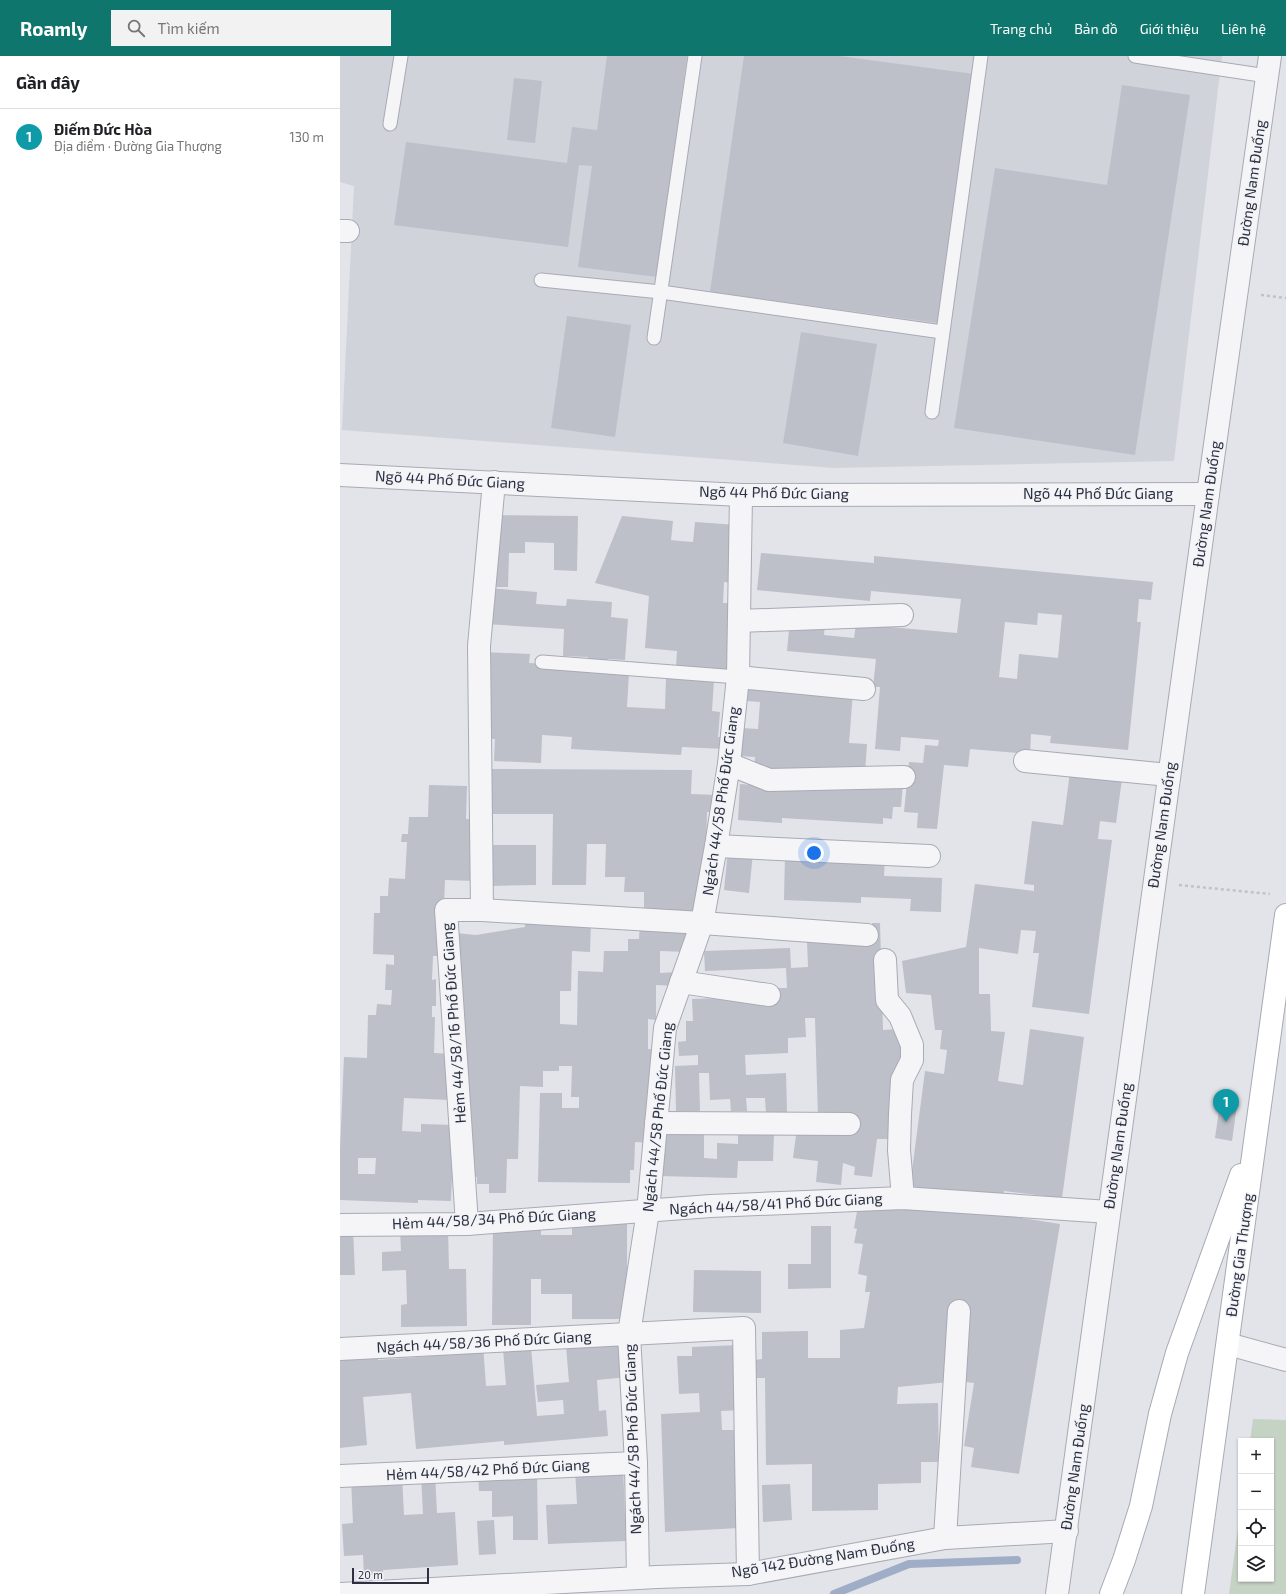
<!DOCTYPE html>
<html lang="vi">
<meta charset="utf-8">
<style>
:root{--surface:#fff;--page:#f2f2f2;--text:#202124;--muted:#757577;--line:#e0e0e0;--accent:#0f766e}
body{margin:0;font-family:"Exo 2",sans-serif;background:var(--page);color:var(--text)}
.controls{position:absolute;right:12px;bottom:12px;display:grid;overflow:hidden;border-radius:0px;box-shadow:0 1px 3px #0004}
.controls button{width:36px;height:36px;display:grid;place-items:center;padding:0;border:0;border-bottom:1px solid var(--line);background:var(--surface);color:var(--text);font:20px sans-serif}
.scale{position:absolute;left:12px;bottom:10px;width:77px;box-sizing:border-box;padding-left:4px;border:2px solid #2c3040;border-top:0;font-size:11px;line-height:14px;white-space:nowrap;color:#2c3040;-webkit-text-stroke:3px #f2f3f7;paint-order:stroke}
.you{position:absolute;left:474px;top:797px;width:14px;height:14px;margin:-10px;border:3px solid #fff;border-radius:50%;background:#1a73e8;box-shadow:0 0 0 6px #1a73e833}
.badge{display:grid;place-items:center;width:26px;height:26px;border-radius:50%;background:var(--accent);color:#fff;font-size:13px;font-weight:700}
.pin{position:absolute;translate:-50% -33px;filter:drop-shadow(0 1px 2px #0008)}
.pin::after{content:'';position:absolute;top:21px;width:14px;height:12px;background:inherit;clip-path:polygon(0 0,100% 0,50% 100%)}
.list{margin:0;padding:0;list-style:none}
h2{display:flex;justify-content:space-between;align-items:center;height:52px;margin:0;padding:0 16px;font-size:17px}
h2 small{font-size:13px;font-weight:400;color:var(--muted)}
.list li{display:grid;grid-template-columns:26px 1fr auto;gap:12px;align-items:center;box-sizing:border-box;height:56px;padding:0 16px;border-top:1px solid var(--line)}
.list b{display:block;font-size:15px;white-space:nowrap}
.list p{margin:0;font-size:13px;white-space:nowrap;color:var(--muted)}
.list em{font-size:13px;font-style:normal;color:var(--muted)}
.icon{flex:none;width:22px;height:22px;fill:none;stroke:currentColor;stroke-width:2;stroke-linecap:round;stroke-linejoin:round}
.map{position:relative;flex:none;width:946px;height:1538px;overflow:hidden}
header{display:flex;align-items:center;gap:24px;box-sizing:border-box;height:56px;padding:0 20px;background:var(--accent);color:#fff}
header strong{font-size:19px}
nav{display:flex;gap:22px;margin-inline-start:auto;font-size:14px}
.search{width:280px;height:36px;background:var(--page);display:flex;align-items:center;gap:10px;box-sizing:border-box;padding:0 14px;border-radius:0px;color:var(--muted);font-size:15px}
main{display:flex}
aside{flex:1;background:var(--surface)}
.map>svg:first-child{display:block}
.built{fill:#d1d3db}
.green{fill:#c5d3c4}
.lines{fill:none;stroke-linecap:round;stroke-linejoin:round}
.stream{stroke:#a0adc7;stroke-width:8}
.building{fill:#bdbfc9;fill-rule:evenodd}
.service-casing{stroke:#a8aab4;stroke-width:15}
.minor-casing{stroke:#a8aab4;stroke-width:24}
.tertiary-casing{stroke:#a8aab4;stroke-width:24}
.secondary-casing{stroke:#a8aab4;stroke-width:24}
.path{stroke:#c1c2c8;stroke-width:2.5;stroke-dasharray:3 3;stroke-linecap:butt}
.service{stroke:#f5f5f8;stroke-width:13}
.minor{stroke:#f5f5f8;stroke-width:22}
.tertiary{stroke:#f5f5f8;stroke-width:22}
.secondary{stroke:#fff;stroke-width:22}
.labels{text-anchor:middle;stroke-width:3;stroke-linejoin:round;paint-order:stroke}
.street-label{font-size:15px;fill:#2c3040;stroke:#f2f3f7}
</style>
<header>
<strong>Roamly</strong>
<div class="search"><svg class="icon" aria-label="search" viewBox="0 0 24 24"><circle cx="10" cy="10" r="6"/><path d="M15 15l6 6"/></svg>Tìm kiếm</div>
<nav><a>Trang chủ</a><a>Bản đồ</a><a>Giới thiệu</a><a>Liên hệ</a></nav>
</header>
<main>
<aside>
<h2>Gần đây<small></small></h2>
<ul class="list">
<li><span class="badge" style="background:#0f9aa8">1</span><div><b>Điếm Đức Hòa</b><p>Địa điểm · Đường Gia Thượng</p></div><em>130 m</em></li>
</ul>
</aside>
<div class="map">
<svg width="946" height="1538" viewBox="0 0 946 1538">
<rect width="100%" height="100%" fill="#e2e4ea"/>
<path class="built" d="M 0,0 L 882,0 L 834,405 L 494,412 L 2,374 L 14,130 L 0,126 Z"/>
<path class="green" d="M 913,1363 L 946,1364 L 946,1538 L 889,1538 L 901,1450 L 901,1523 L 931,1523 L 931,1385 L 910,1385 Z"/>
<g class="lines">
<path class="stream" d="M 494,1538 L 569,1508 L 677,1504"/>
</g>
<g class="building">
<path d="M 267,0 L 347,0 L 317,221 L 238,211 L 252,110 L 239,109 L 228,191 L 54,169 L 66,86 L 227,107 L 232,71 L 257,74 Z"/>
<path d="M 404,0 L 499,0 L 634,18 L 598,267 L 370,236 Z"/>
<path d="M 174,22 L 202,25 L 195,87 L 167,84 Z"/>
<path d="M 782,29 L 850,39 L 795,399 L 614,372 L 655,112 L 767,129 Z"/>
<path d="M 227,260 L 291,269 L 275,381 L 211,372 Z"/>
<path d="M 461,276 L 537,288 L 518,400 L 443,387 Z"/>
<path d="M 153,459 L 238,460 L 237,515 L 214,514 L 214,487 L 185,486 L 185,497 L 169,497 L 168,531 L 151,531 Z"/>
<path d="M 282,460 L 333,465 L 331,484 L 340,485 L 353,486 L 355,466 L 397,469 L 394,527 L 384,526 L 383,547 L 395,547 L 390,614 L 336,611 L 337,595 L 305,592 L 309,540 L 255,527 Z"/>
<path d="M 421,497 L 534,507 L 534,500 L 813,526 L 811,544 L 799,543 L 797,566 L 801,566 L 788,694 L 710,687 L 711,680 L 691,678 L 690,698 L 630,693 L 628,711 L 604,709 L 597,773 L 577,772 L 578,757 L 564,756 L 569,706 L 583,707 L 585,689 L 598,690 L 599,684 L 561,681 L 560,695 L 535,693 L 540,631 L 533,631 L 536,603 L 447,595 L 450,564 L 485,567 L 484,579 L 514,582 L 516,568 L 617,577 L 621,543 L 531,535 L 530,545 L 417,534 ZM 698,557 L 722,559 L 718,602 L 679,598 L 677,623 L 659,621 L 665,566 L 697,569 Z"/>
<path d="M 148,532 L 197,536 L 196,548 L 226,550 L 227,543 L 272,546 L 271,561 L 288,563 L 285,604 L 268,603 L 268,607 L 248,606 L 248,601 L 223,600 L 224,573 L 146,568 Z"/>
<path d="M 143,596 L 190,598 L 189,607 L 226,609 L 289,617 L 287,651 L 325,653 L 326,621 L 374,623 L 372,655 L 380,656 L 378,681 L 384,681 L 384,693 L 342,691 L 341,699 L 231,693 L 232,681 L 202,679 L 201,707 L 154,705 L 155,683 L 148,683 Z"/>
<path d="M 408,627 L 513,636 L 509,687 L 527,688 L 525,717 L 414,715 L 415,701 L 398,700 L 401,672 L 418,673 L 420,646 L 407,645 Z"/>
<path d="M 148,713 L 352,714 L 351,738 L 376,739 L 376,756 L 367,756 L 365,837 L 358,860 L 304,860 L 304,836 L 284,836 L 285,821 L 265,821 L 266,788 L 247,788 L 246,829 L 212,829 L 213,758 L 147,758 Z"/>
<path d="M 730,716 L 782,723 L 776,767 L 760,765 L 758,783 L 772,784 L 749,958 L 692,951 L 699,897 L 693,897 L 696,875 L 681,874 L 678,898 L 639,892 L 639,938 L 650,938 L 651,975 L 665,976 L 658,1025 L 683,1029 L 690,973 L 744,981 L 722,1142 L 664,1135 L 663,1143 L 570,1130 L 585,1015 L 604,1018 L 607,994 L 600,993 L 602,974 L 595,974 L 591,939 L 566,937 L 562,905 L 626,891 L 635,828 L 694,835 L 694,829 L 684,828 L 692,765 L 723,769 Z"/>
<path d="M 563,727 L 561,751 L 553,751 L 552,763 L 543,762 L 543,768 L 442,762 L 442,767 L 398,764 L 400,728 L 424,730 Z"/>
<path d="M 89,729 L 127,730 L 126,763 L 131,763 L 130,788 L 136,788 L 135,825 L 105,824 L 102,900 L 93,900 L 92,924 L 96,923 L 96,950 L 92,950 L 92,961 L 95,961 L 94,997 L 112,998 L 110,1044 L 64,1042 L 62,1075 L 81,1076 L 81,1068 L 114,1069 L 111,1145 L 78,1144 L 78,1147 L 0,1144 L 0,1093 L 4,1001 L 27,1002 L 28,959 L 36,959 L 37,948 L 51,949 L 52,934 L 45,934 L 46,908 L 54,909 L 54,899 L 33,898 L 34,857 L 40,857 L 40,840 L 48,840 L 49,822 L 65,823 L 67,786 L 61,786 L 62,778 L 68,778 L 69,761 L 88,761 ZM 18,1102 L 36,1102 L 35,1118 L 18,1118 Z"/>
<path d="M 151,789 L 196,789 L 196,829 L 151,830 Z"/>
<path d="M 388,794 L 413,797 L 409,837 L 384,834 Z"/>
<path d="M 445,798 L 545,801 L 544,820 L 602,822 L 601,856 L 570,855 L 571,843 L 521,841 L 521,847 L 444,844 Z"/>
<path d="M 185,860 L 251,865 L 250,896 L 232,895 L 231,935 L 220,935 L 220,968 L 237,969 L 238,915 L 263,916 L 264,895 L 288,895 L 288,883 L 299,883 L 300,867 L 351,868 L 350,896 L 320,895 L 320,917 L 337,916 L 337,930 L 316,929 L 316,964 L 308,963 L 308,993 L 318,994 L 313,1087 L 295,1086 L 294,1114 L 290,1114 L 290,1127 L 198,1126 L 200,1037 L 222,1037 L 222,1052 L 239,1052 L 239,1041 L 231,1041 L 232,1010 L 219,1010 L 219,1015 L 203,1015 L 203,1031 L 180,1030 L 178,1103 L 167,1103 L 166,1137 L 149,1137 L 149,1128 L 137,1128 L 137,1121 L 126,1121 L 116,877 L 136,879 L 185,871 Z"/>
<path d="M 532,867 L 540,867 L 543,974 L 558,973 L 558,985 L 568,984 L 568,1003 L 559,1003 L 558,1083 L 537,1083 L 532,1121 L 514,1119 L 515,1111 L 503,1107 L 501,1129 L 476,1126 L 478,1105 L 453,1102 L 457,1072 L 478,1062 L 475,962 L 465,962 L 466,981 L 448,982 L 448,997 L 405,999 L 406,1019 L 446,1017 L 447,1056 L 426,1057 L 425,1042 L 406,1042 L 407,1055 L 391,1055 L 390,1043 L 370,1044 L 369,1017 L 359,1017 L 360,1055 L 336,1055 L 335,1010 L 358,1009 L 358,999 L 339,1000 L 338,986 L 346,985 L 346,965 L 353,965 L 352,943 L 436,940 L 436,932 L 447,932 L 446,912 L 365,915 L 364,895 L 450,892 L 451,912 L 468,911 L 467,885 L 532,883 Z"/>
<path d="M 880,1047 L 897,1049 L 892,1085 L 875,1082 Z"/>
<path d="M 320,1072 L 364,1073 L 364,1102 L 377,1103 L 377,1087 L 398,1088 L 398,1076 L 434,1077 L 433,1105 L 398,1105 L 397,1122 L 318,1120 Z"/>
<path d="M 519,1145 L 575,1145 L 720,1168 L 679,1418 L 631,1411 L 634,1392 L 624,1390 L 634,1327 L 619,1325 L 558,1331 L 557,1348 L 598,1347 L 599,1406 L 581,1406 L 581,1427 L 538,1428 L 538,1454 L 472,1455 L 472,1408 L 426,1409 L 425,1322 L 416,1322 L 415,1304 L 422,1303 L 422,1276 L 468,1275 L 468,1302 L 500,1302 L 500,1274 L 524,1272 L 530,1236 L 525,1236 L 527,1220 L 518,1218 L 523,1188 L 514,1187 L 517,1173 L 514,1172 Z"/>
<path d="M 232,1164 L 287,1164 L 287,1263 L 232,1263 L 232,1238 L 201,1238 L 201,1223 L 191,1223 L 191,1269 L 152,1269 L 153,1167 L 201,1167 L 201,1179 L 232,1179 Z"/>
<path d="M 471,1170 L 491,1170 L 491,1232 L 448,1233 L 448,1208 L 471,1208 Z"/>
<path d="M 13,1172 L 15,1219 L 0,1219 L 0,1173 Z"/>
<path d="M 108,1173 L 109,1213 L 126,1213 L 127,1270 L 61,1271 L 61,1249 L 67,1248 L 66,1214 L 42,1215 L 42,1196 L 61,1195 L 60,1174 Z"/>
<path d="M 354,1214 L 421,1215 L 421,1257 L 353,1256 Z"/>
<path d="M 285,1285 L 287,1321 L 257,1324 L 259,1355 L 266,1354 L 268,1380 L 164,1389 L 164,1385 L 76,1393 L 71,1337 L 23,1341 L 27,1389 L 0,1392 L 0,1297 L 37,1294 L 38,1304 L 92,1300 L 92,1294 L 143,1289 L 146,1330 L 166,1329 L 163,1293 L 191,1291 L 197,1360 L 224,1358 L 223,1344 L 198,1346 L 196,1329 L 229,1326 L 226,1290 Z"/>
<path d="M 398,1289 L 401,1354 L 381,1355 L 382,1374 L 400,1374 L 399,1472 L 325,1476 L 321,1358 L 360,1356 L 359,1337 L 339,1338 L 337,1300 L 352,1300 L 352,1291 Z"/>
<path d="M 283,1411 L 286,1485 L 208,1488 L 206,1449 L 237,1448 L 235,1413 Z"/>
<path d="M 197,1415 L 198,1484 L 173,1484 L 173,1460 L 152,1461 L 152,1435 L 139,1435 L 138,1416 Z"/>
<path d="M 95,1418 L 97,1457 L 115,1456 L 118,1509 L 43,1514 L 43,1518 L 24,1519 L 23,1499 L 4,1500 L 2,1468 L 13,1467 L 11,1423 L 62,1420 L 64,1459 L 83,1458 L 81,1419 Z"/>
<path d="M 450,1428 L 452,1464 L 423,1466 L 422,1429 Z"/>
<path d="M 154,1464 L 156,1498 L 139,1499 L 137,1465 Z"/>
</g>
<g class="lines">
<defs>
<g id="service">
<path d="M 795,0 L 927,20"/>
<path d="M 50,68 L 61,0"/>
<path d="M 201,224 L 321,236 L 602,276"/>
<path d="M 314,282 L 355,0"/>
<path d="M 592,356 L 641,0"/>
<path d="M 202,606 L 398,621"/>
</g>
<g id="minor">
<path d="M 0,175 L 8,175"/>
<path d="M 0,419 L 401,439 L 868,438"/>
<path d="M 399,565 L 562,559"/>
<path d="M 398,621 L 524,633"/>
<path d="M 685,705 L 829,719"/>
<path d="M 389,708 L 429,724 L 564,721"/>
<path d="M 376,790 L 589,800"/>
<path d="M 142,854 L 139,590 L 154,426"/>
<path d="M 545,904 L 547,944 L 560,960 L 572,989 L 572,1004 L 562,1024 L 560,1058 L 559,1094 L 563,1142"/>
<path d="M 341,926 L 429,939"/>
<path d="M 316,1067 L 509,1068"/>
<path d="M 127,1168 L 106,854 L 142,854 L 362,867 L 527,879"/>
<path d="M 0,1169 L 127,1168 L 371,1150 L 563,1142 L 769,1156"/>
<path d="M 888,1288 L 946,1304"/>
<path d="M 0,1293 L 404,1272 L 408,1518"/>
<path d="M 0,1420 L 296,1407"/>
<path d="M 605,1482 L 619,1255"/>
<path d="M 298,1522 L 296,1407 L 289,1278 L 308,1155 L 325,972 L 362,867 L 376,790 L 389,708 L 398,621 L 401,439"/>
<path d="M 0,1538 L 317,1521 L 408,1518 L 605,1482 L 727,1475"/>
</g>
<path id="tertiary" d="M 717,1538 L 868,438 L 930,0"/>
<g id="secondary">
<path d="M 771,1538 L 784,1504 L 801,1450 L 820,1358 L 837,1297 L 901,1119"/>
<path d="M 853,1538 L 946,859"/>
</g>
</defs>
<use href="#service" class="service-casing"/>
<use href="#minor" class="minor-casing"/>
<use href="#tertiary" class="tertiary-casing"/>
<use href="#secondary" class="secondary-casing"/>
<g class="path">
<path d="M 921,239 L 946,242"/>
<path d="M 839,829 L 930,838"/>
</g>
<use href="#service" class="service"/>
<use href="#minor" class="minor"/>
<use href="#tertiary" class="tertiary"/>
<use href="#secondary" class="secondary"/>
</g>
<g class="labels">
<g class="street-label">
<text transform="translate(912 127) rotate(-82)" y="5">Đường Nam Đuống</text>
<text transform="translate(110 424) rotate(3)" y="5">Ngõ 44 Phố Đức Giang</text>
<text transform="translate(434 437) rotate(1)" y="5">Ngõ 44 Phố Đức Giang</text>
<text x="758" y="443">Ngõ 44 Phố Đức Giang</text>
<text transform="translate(867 448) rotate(-82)" y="5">Đường Nam Đuống</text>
<text transform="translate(381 745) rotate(-82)" y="5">Ngách 44/58 Phố Đức Giang</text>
<text transform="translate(822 769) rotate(-82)" y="5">Đường Nam Đuống</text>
<text transform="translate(114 967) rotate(-94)" y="5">Hẻm 44/58/16 Phố Đức Giang</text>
<text transform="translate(318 1061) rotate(-84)" y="5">Ngách 44/58 Phố Đức Giang</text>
<text transform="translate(778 1090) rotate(-82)" y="5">Đường Nam Đuống</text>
<text transform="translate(436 1148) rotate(-3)" y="5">Ngách 44/58/41 Phố Đức Giang</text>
<text transform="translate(154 1163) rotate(-3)" y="5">Hẻm 44/58/34 Phố Đức Giang</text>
<text transform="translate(900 1199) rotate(-82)" y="5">Đường Gia Thượng</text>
<text transform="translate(144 1286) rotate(-3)" y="5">Ngách 44/58/36 Phố Đức Giang</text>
<text transform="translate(293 1383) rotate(-92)" y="5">Ngách 44/58 Phố Đức Giang</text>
<text transform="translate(735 1411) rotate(-82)" y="5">Đường Nam Đuống</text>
<text transform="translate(148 1414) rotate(-3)" y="5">Hẻm 44/58/42 Phố Đức Giang</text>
<text transform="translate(483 1502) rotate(-9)" y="5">Ngõ 142 Đường Nam Đuống</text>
</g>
</g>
</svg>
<div class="controls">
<button>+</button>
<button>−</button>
<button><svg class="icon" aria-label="locate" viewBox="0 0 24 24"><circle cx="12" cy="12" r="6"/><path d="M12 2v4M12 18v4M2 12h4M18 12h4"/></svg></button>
<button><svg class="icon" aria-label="layers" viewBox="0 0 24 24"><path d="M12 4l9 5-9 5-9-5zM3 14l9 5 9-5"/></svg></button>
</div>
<div class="scale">20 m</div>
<div class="you"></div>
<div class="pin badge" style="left:886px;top:1066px;background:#0f9aa8">1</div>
</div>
</main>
